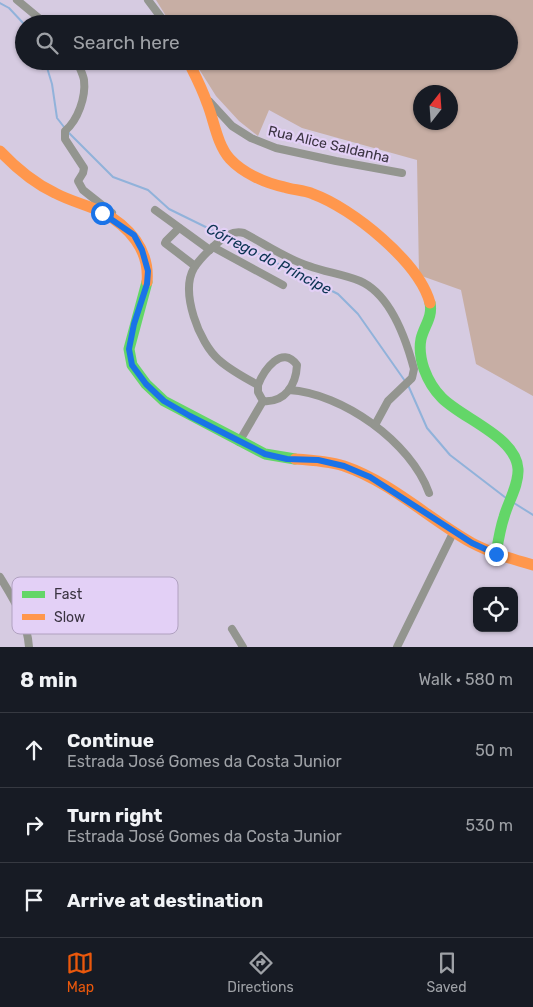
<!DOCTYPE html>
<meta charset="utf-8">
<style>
:root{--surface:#171b24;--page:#20242c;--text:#f1f3f6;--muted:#9ea1a6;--line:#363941;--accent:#ea580c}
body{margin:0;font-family:Rubik,sans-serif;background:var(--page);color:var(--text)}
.controls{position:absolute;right:15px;bottom:15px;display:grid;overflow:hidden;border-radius:10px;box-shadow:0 1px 4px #0004}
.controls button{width:45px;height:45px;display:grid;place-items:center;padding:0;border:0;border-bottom:1px solid var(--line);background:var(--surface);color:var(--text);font:25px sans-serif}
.compass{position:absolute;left:413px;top:85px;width:45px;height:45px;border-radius:50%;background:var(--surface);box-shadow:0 1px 4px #0004;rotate:17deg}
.stop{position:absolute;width:15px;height:15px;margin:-11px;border:4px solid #1a73e8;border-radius:50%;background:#fff}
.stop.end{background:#1a73e8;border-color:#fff;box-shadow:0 1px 5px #0008}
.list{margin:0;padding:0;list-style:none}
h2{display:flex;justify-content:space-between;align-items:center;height:65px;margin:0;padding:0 20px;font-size:21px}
h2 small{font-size:16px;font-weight:400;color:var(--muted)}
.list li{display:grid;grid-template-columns:32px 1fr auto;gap:15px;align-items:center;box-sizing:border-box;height:75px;padding:0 20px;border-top:1px solid var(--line)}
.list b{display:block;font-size:19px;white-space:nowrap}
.list p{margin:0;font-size:16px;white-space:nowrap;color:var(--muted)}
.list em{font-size:16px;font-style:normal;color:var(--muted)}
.icon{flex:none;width:28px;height:28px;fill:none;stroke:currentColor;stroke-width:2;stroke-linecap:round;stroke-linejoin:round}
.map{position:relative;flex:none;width:533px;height:647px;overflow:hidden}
.search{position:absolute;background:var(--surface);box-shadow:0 1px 4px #0004;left:15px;right:15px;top:15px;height:55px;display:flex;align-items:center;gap:12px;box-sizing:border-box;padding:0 18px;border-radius:28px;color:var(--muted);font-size:19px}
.sheet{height:290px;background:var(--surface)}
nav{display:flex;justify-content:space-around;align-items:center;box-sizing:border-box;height:70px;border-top:1px solid var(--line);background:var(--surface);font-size:14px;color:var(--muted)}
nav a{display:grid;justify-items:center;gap:2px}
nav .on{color:var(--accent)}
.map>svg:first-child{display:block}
.green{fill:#c7aea4;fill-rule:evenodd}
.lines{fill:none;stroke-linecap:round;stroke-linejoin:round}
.stream{stroke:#91b2da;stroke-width:2}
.street{stroke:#93958f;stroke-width:8}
.fast{stroke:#63d668;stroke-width:11}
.slow{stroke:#ff974d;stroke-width:11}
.route{stroke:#1a73e8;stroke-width:6}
.labels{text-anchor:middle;stroke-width:4.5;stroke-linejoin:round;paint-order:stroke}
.street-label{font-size:14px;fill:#3a3341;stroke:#e3d0f6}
.water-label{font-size:15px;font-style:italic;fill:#0b3352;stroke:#e3d0f6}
.key{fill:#e3d0f6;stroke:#b0a1c0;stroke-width:1}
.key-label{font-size:14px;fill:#3a3341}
</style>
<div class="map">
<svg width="533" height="647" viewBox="0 0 533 647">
<rect width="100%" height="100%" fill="#d6cbe1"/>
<path class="green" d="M 156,0 L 533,0 L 533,396 L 476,364 L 461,290 L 419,275 L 417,160 L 302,128 L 269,110 L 258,136 L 239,121 L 216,96 L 194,61 L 509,61 L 509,24 L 171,24 ZM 420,92 L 450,92 L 450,122 L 420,122 Z"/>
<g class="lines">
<g class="stream">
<path d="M 0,3 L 9,8 L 24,24"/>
<path d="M 45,61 L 52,84 L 57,118 L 64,127"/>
<path d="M 67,131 L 113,177 L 148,190 L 169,209 L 222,235"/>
<path d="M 229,239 L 338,294 L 358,314 L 405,381"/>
<path d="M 408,385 L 427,428 L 450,455 L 506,498"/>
<path d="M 514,503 L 533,515"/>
</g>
<g class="street">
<path d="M 17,0 L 46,24"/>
<path d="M 148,0 L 166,24"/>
<path d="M 77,61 C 79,67 83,74 84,80 C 86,97 78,120 65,131 L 65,139 L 84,168 L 83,173 L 78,181 L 83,190 L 112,213"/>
<path d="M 209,101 L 232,126 L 251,138 L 276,148 L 336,161 L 402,173"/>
<path d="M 155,210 L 210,250"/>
<path d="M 179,228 L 166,241 L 165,243 L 195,266"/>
<path d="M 213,247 L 283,285"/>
<path d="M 258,385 C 264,370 282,344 297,365 C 296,385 285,403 263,401"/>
<path d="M 289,390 C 342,393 411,442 429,493"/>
<path d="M 239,442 L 263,401 L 258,392 L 258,385 C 245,378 230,370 219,360 C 199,343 180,292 194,268 C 199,260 207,252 215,245 C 224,237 232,230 244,233 C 265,244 286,259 309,266 C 325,272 343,274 360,281 C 390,294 406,339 414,369 L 412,378 L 388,401 L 375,425"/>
<path d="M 0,577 C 14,600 27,620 29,647"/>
<path d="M 232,629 L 243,647"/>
<path d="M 397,647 L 454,531"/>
</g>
<g class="fast">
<path d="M 147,282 L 129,349 L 132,365 L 146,384 L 164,401 L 265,454 L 295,459"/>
<path d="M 430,303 C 433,317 424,326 421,339 C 419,349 421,360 424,369 C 428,380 434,390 442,398 C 463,419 516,437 518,469 C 519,485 508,502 504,517 C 500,529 498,542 496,554"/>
</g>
<g class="slow">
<path d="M 188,61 C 195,75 202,88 207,103 C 214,120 217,145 230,159 C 243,173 265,183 284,187 C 293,190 304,190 313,194 C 352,208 419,262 430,303"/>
<path d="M 0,151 C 16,168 34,183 55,193 C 70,201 87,205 102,212 C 129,226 150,250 147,282"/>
<path d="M 295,459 C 312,460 328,461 344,466 C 391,482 429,519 472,543 C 491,553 512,559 533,565"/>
</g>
</g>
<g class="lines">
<path class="route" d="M 102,213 L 134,235 L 142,250 L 148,271 L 147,284 L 134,324 L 129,349 L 132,365 L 146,384 L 164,401 L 190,416 L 265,454 L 287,459 L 318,460 L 344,466 L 370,477 L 472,543 L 496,554"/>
</g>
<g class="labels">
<g class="street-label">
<text transform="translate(329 144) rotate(13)" y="5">Rua Alice Saldanha</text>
</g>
<g class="water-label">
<text transform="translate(269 259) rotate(27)" y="5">Córrego do Príncipe</text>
</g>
</g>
<rect x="12" y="577" width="166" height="57" rx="8" class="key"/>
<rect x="22" y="591" width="23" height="7" fill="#63d668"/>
<rect x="22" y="614" width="23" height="6" fill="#ff974d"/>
<g class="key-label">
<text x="54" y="599">Fast</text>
<text x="54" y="622">Slow</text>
</g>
</svg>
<div class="controls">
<button><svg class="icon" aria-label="locate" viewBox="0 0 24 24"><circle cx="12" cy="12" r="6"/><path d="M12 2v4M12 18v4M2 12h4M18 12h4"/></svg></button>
</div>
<svg class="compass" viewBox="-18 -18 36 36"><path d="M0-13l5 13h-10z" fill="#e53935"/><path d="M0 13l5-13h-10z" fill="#9ea1a6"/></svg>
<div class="stop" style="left:102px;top:213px"></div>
<div class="stop end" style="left:496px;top:554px"></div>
<div class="search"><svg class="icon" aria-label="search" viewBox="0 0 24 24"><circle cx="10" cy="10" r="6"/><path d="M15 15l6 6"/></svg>Search here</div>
</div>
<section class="sheet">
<h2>8 min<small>Walk · 580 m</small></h2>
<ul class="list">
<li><svg class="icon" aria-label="ahead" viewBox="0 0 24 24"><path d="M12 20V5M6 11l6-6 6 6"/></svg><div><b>Continue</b><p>Estrada José Gomes da Costa Junior</p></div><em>50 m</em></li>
<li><svg class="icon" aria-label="right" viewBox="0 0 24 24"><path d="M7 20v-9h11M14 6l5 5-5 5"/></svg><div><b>Turn right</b><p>Estrada José Gomes da Costa Junior</p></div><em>530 m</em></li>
<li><svg class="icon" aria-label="arrive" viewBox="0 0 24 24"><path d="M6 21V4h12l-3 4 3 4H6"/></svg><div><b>Arrive at destination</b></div></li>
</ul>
</section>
<nav>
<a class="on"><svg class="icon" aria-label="map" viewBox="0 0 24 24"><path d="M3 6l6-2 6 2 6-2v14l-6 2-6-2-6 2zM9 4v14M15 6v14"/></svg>Map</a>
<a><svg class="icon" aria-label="directions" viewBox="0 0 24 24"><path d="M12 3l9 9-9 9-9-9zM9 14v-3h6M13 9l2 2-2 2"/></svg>Directions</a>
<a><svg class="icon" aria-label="saved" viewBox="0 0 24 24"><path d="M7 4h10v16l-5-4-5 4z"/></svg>Saved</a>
</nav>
